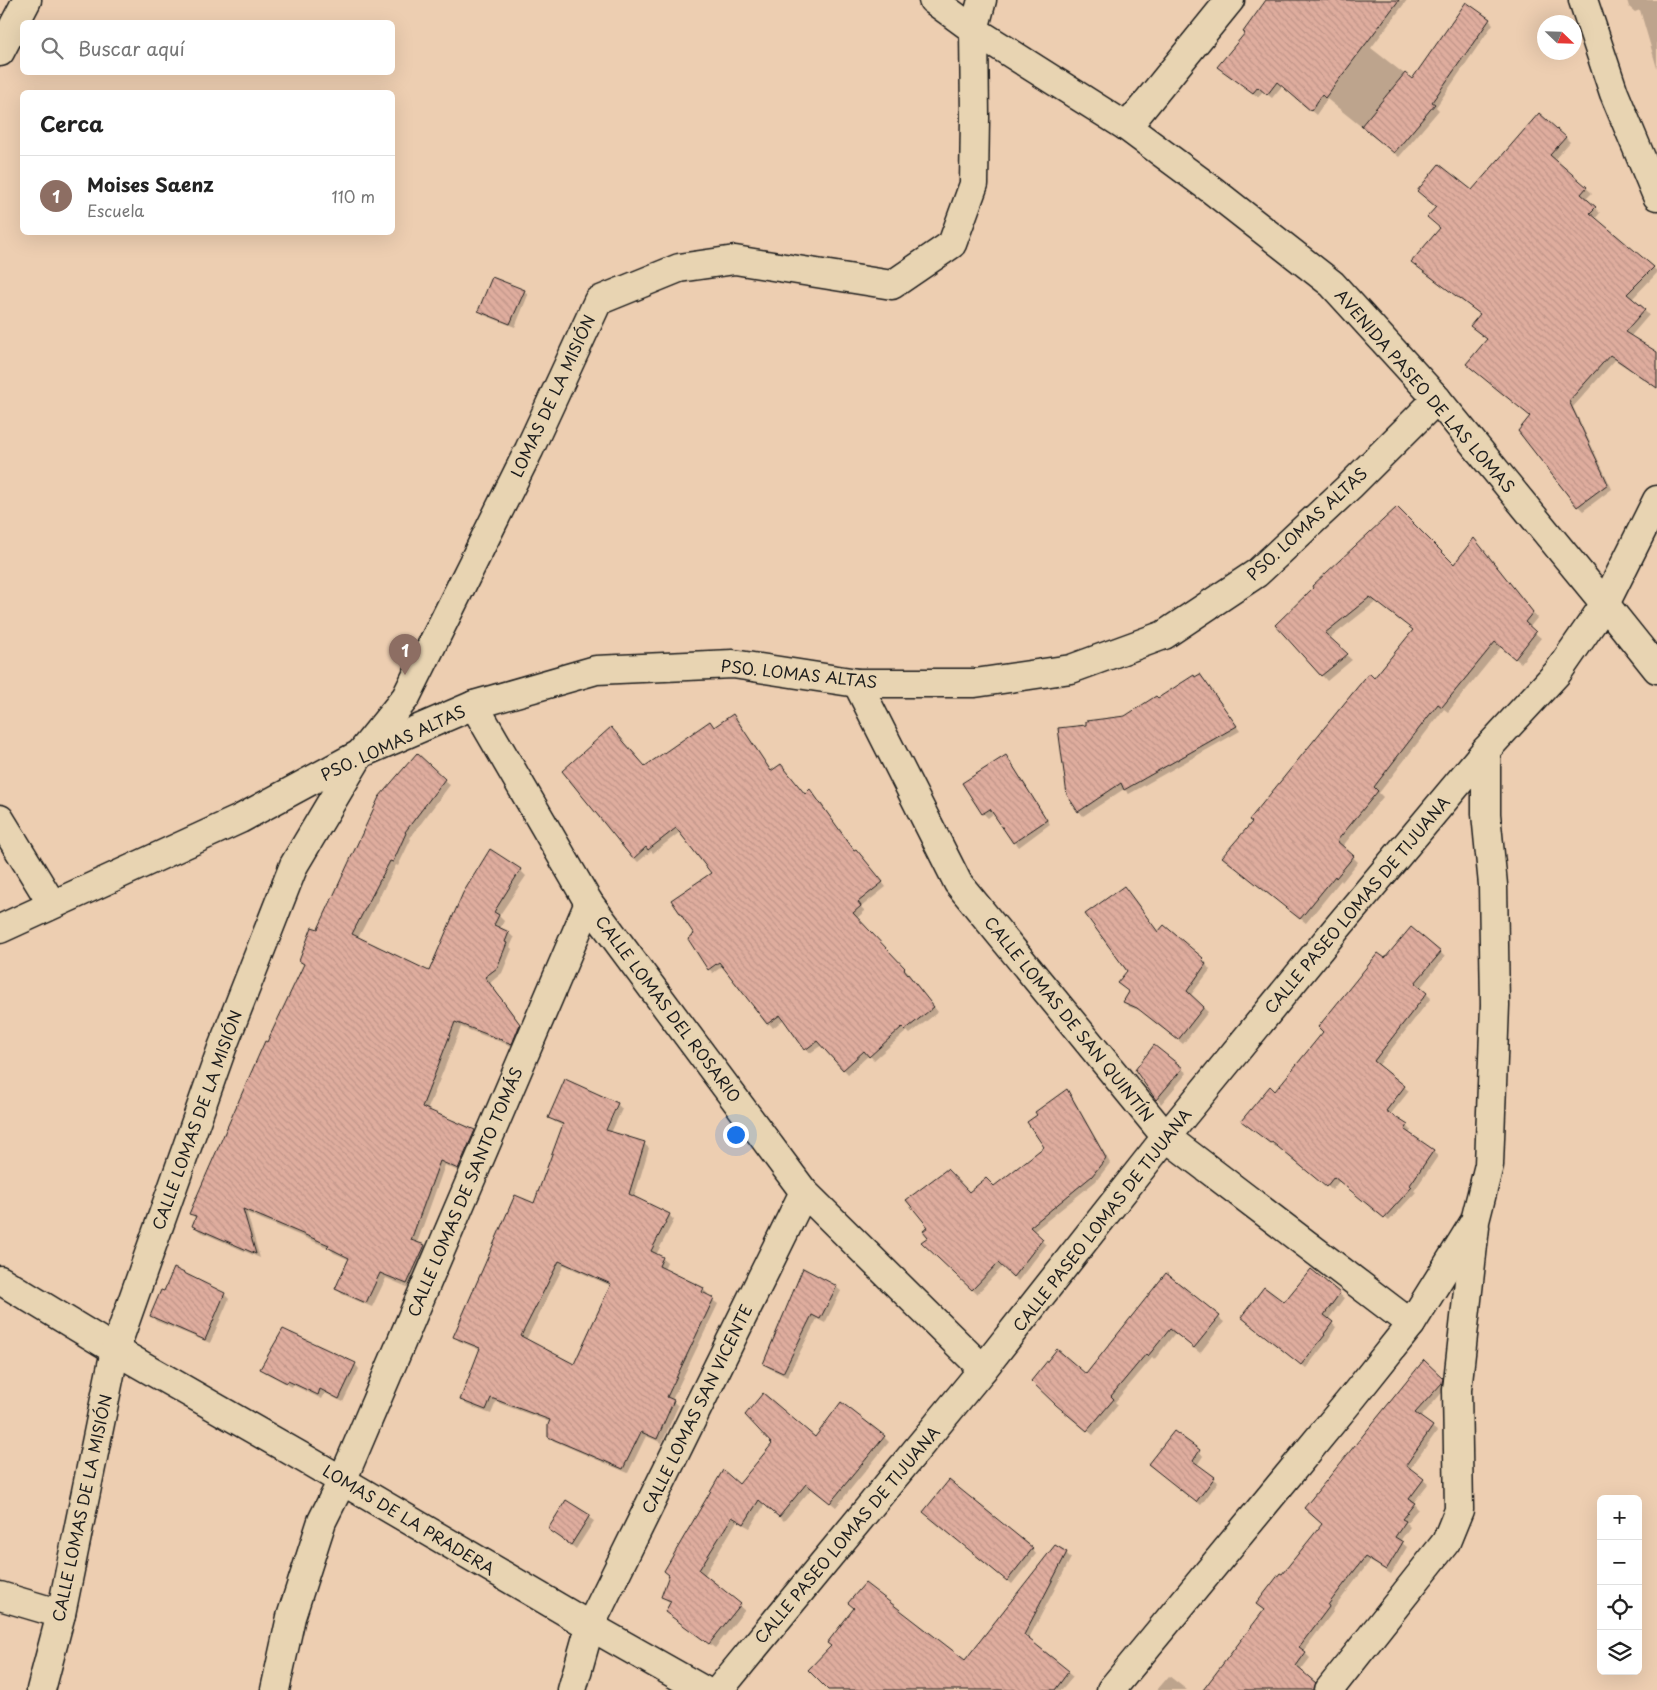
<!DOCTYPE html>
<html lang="es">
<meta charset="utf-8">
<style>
:root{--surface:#fff;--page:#f6f6f6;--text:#222;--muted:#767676;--line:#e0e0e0;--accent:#7c3aed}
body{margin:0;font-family:"Playpen Sans",sans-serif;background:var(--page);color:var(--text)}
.controls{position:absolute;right:15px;bottom:15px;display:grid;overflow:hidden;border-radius:8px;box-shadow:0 5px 20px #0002}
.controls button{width:45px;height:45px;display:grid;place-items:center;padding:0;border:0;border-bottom:1px solid var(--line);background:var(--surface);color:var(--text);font:25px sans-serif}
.compass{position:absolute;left:1537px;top:15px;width:45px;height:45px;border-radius:50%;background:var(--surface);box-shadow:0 5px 20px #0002;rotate:113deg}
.you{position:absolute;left:735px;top:1134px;width:18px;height:18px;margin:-12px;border:4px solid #fff;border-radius:50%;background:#1a73e8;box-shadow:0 0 0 8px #1a73e833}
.badge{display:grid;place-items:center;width:32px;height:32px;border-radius:50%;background:var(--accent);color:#fff;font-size:16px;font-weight:700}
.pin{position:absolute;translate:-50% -41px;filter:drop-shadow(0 1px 2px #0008)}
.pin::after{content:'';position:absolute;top:26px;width:18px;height:15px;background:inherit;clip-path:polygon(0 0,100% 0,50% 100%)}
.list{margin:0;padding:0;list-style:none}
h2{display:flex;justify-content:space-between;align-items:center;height:65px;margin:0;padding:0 20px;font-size:21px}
h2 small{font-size:16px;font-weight:400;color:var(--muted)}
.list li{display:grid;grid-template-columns:32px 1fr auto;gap:15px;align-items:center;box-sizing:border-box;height:80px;padding:0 20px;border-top:1px solid var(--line)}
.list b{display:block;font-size:19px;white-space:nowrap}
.list p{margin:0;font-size:16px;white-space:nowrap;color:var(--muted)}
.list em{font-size:16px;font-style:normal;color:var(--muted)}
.icon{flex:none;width:28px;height:28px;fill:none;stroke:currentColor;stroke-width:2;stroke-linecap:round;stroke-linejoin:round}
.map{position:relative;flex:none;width:1657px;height:1690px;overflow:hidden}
.search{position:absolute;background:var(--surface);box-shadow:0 5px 20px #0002;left:20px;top:20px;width:375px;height:55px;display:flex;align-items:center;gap:12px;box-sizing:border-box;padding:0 18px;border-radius:8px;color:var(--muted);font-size:19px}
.panel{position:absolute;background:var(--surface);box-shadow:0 5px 20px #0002;left:20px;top:90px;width:375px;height:145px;border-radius:8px}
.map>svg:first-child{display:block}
.shadow{fill:#0003;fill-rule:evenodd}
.building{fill:url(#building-back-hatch);stroke:#1c1c1c;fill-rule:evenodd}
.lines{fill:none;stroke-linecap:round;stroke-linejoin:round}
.minor-casing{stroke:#1c1c1c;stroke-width:31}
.tertiary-casing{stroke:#1c1c1c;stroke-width:31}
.minor{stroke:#e8d4b2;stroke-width:28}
.tertiary{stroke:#e8d4b2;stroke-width:28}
.labels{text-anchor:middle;stroke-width:4;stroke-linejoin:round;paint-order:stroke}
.street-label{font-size:16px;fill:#1c1c1c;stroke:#e8d4b2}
</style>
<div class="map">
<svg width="1657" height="1690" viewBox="0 0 1657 1690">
<defs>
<pattern id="building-back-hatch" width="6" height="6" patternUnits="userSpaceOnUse" patternTransform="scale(1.25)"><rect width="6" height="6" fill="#dfad9e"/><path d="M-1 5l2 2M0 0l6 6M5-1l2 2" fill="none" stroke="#bf9488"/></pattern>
</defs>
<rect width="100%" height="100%" fill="#edceb1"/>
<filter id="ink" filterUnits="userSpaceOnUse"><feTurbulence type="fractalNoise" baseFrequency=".02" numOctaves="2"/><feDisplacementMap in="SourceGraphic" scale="10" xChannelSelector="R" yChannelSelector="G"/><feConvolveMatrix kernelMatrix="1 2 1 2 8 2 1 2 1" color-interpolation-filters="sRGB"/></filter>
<g filter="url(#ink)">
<g class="shadow">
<path d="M 1269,0 L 1407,0 L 1371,48 L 1412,80 L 1489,20 L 1493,24 L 1436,107 L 1439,110 L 1399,157 L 1327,99 L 1316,115 L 1282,86 L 1272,98 L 1263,91 L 1258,97 L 1218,67 L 1247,33 Z"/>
<path d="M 1627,0 L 1657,0 L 1657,68 L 1640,10 L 1635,12 L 1629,7 Z"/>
<path d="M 1565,137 L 1570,142 L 1554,160 L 1592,193 L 1586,199 L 1600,213 L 1595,219 L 1657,271 L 1657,273 L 1632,299 L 1649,315 L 1630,337 L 1657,354 L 1657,388 L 1615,360 L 1573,407 L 1612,489 L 1583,511 L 1578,506 L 1488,340 L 1471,326 L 1481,315 L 1418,267 L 1441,228 L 1437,207 L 1472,192 Z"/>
<path d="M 524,291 L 528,295 L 515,327 L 484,315 L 480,311 Z"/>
<path d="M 1474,539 L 1537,618 L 1529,628 L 1541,638 L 1521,663 L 1501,647 L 1448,712 L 1444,709 L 1379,793 L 1383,797 L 1342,847 L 1358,862 L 1342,882 L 1341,880 L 1306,923 L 1229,862 L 1414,630 L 1377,601 L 1329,639 L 1352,660 L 1327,681 L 1276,625 L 1454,566 Z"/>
<path d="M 1200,675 L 1240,731 L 1129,794 L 1124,789 L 1083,816 L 1079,811 L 1087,726 L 1125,717 Z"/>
<path d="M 733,716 L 772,772 L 805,795 L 810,791 L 815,795 L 855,852 L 861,855 L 886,887 L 861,907 L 865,911 L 857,918 L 909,973 L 908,974 L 938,1012 L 910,1034 L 907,1031 L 874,1060 L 869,1055 L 848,1074 L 822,1045 L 810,1053 L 784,1019 L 773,1028 L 723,966 L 713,973 L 709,969 L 696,934 L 712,873 L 680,832 L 653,853 L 651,851 L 638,862 L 634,858 L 645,768 L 715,728 Z"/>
<path d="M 1006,756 L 1010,761 L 1050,824 L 1019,847 L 994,813 L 988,818 L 983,813 L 964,784 Z"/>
<path d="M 444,780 L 450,785 L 410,838 L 411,839 L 398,866 L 396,865 L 358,938 L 429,973 L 491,851 L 520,870 L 526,876 L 499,916 L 504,921 L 500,929 L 509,933 L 514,938 L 510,947 L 512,949 L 502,973 L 490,983 L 525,1031 L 517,1048 L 461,1027 L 427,1111 L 474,1131 L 480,1137 L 464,1174 L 445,1165 L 417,1243 L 424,1246 L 429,1252 L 412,1289 L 386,1278 L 372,1307 L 342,1294 L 337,1289 L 350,1260 L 334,1253 L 329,1248 L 247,1213 L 260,1258 L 199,1231 L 193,1225 L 196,1219 L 191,1213 L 305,965 L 300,961 L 319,930 Z"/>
<path d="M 1159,933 L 1202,959 L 1210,970 L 1190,996 L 1208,1012 L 1183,1044 L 1143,1012 L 1128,1006 L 1124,1002 Z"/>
<path d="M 1440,952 L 1445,957 L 1420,988 L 1431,998 L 1378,1066 L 1409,1091 L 1390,1115 L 1407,1126 L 1411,1130 L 1409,1134 L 1438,1156 L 1414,1191 L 1416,1192 L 1389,1221 L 1340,1180 L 1332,1190 L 1277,1145 L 1276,1147 L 1247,1126 L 1385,960 Z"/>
<path d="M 1154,1047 L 1187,1073 L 1161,1104 L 1136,1070 Z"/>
<path d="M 1066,1091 L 1071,1095 L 1110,1163 L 1096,1181 L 1033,1232 L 1046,1245 L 1018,1281 L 1003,1266 L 977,1294 L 923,1243 L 969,1194 L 994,1188 L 1046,1147 L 1038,1115 Z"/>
<path d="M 618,1105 L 622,1109 L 611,1133 L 644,1144 L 649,1148 L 634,1198 L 669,1215 L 674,1220 L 656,1255 L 662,1258 L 667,1262 L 664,1269 L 703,1289 L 708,1294 L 707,1296 L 718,1304 L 672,1400 L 678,1406 L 662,1443 L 646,1436 L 628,1473 L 554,1441 L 549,1436 L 550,1422 L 496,1402 L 491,1414 L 467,1405 L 462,1400 L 480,1350 L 459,1341 L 454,1336 L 535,1205 L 563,1126 L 555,1122 L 550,1117 L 604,1136 ZM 564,1265 L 611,1286 L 574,1366 L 526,1340 Z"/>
<path d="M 1166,1274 L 1224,1322 L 1200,1353 L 1175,1333 L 1154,1360 L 1152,1358 L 1115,1402 L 1118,1405 L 1093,1435 L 1063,1410 L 1086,1376 Z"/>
<path d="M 836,1287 L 841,1291 L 825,1323 L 817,1319 L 787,1377 L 769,1368 L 764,1364 Z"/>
<path d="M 224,1294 L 229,1299 L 210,1343 L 156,1321 L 152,1316 Z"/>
<path d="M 1339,1294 L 1344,1298 L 1328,1320 L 1336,1327 L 1328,1340 L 1306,1368 L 1247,1321 L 1284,1304 Z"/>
<path d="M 355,1364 L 359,1369 L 343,1402 L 325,1393 L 322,1399 L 293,1385 L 292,1387 L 266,1373 L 262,1369 Z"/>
<path d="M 1442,1379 L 1447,1383 L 1446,1388 L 1420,1418 L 1437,1431 L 1410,1469 L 1428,1484 L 1413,1503 L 1418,1509 L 1406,1523 L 1410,1527 L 1400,1541 L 1407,1547 L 1391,1574 L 1370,1561 L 1332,1611 L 1333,1612 L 1303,1651 L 1310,1658 L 1300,1671 L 1303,1690 L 1204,1690 L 1265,1611 L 1282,1576 Z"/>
<path d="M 884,1437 L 889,1442 L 836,1507 L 812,1488 L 784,1521 L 765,1504 L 750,1528 L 737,1521 L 704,1576 L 745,1610 L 715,1648 L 666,1612 L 671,1603 L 662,1597 L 739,1485 L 815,1438 Z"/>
<path d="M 1199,1451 L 1203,1456 L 1197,1465 L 1218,1482 L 1201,1505 L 1154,1468 Z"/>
<path d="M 566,1502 L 594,1521 L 576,1549 L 550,1529 Z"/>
<path d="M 929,1516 L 1032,1549 L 1036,1554 L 1012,1584 Z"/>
<path d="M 1066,1553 L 1071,1558 L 1028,1640 L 1073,1677 L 1062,1690 L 834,1690 L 965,1662 Z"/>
<path d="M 1169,1676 L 1187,1690 L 1157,1690 Z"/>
</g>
<g class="building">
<path d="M 1266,0 L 1399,0 L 1325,98 L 1322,95 L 1311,111 L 1277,82 L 1267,95 L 1258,87 L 1253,93 L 1217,67 L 1245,33 L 1243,32 Z"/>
<path d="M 1466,2 L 1490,19 L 1432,102 L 1435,104 L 1394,153 L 1361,126 L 1405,73 L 1412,79 Z"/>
<path d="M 1539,113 L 1566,137 L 1550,155 L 1587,187 L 1581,194 L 1596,207 L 1590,213 L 1654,267 L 1627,294 L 1645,309 L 1625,332 L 1657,352 L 1657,388 L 1610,355 L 1569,401 L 1608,484 L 1577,507 L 1518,431 L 1530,416 L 1466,364 L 1487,339 L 1470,326 L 1480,314 L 1411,262 L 1440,228 L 1427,217 L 1436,207 L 1417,191 L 1439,164 L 1472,190 Z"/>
<path d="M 492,277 L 525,290 L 510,324 L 478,311 Z"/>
<path d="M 1397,507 L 1454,564 L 1474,538 L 1533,612 L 1525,622 L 1536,632 L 1515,659 L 1495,642 L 1442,707 L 1438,704 L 1374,787 L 1378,791 L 1337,841 L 1354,856 L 1336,878 L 1335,876 L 1300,919 L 1222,857 L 1252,822 L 1249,820 L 1369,673 L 1374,678 L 1413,630 L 1370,597 L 1325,633 L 1348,654 L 1321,676 L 1275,625 L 1313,588 L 1312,586 Z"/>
<path d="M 1200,674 L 1237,726 L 1124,790 L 1121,783 L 1078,812 L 1067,795 L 1058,728 L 1086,725 L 1086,721 L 1125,716 L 1156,696 L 1158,698 L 1194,675 L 1195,677 Z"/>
<path d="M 733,714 L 771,771 L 781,764 L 805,794 L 810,789 L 854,850 L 856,849 L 883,882 L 858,902 L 861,906 L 853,913 L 905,968 L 904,969 L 934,1007 L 905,1030 L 902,1027 L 869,1057 L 864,1051 L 843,1070 L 817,1041 L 805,1050 L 780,1015 L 767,1024 L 719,962 L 708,970 L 688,939 L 694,934 L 671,900 L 711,873 L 676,828 L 648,850 L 646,847 L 633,859 L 562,771 L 611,727 L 645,766 L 710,721 L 714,727 Z"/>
<path d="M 417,753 L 445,779 L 405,832 L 406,833 L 393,862 L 390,861 L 352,934 L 429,971 L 463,893 L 490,849 L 521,869 L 494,912 L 499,915 L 494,925 L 509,932 L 505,942 L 507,943 L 497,968 L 485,977 L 520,1024 L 512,1044 L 455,1022 L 422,1107 L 475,1130 L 458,1169 L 440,1161 L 411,1240 L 425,1245 L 407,1284 L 380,1273 L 366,1303 L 335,1289 L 349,1258 L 327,1247 L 329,1245 L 243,1209 L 256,1254 L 192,1226 L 196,1216 L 189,1214 L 265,1041 L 267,1042 L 304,964 L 299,961 L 312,927 L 318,929 L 379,797 Z"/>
<path d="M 1006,755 L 1047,820 L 1013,843 L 990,809 L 982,814 L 962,783 Z"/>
<path d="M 1124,886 L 1158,932 L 1164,925 L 1203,958 L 1202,959 L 1206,964 L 1187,991 L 1204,1007 L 1178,1040 L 1137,1008 L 1123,1002 L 1129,992 L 1117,983 L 1127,971 L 1085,914 Z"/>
<path d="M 1411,927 L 1441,952 L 1415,983 L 1427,993 L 1374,1061 L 1405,1086 L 1386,1111 L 1408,1125 L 1405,1130 L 1434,1150 L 1410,1185 L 1412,1187 L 1384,1218 L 1334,1177 L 1326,1187 L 1272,1142 L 1270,1143 L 1241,1121 L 1270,1086 L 1275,1091 L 1323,1032 L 1318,1027 L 1378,953 L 1385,958 Z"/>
<path d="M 1154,1045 L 1183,1068 L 1156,1100 L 1135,1070 Z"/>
<path d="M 565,1079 L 618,1103 L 606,1130 L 645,1142 L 629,1194 L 670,1214 L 651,1251 L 663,1257 L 659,1266 L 704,1288 L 702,1292 L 714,1298 L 667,1397 L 674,1400 L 657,1439 L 641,1432 L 623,1469 L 548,1437 L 548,1425 L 550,1420 L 491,1398 L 486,1410 L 460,1400 L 480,1348 L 453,1337 L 515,1195 L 534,1203 L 563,1124 L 548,1118 ZM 559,1261 L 611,1284 L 574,1364 L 521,1336 Z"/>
<path d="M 1067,1089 L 1106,1158 L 1092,1176 L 1030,1227 L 1043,1239 L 1013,1277 L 998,1263 L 972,1290 L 921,1242 L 928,1237 L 923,1231 L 928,1227 L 906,1200 L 947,1169 L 969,1192 L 986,1178 L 994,1186 L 1044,1147 L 1027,1122 L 1037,1115 L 1035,1112 Z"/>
<path d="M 174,1268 L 225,1293 L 205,1340 L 150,1316 L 161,1290 L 164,1291 Z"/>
<path d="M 803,1268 L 837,1286 L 820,1319 L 812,1315 L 783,1373 L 763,1364 Z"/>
<path d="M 1311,1269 L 1340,1293 L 1324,1315 L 1333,1322 L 1324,1334 L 1325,1335 L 1301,1365 L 1241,1317 L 1264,1287 L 1284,1302 Z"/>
<path d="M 1166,1273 L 1220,1316 L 1194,1348 L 1170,1329 L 1148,1356 L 1146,1354 L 1111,1396 L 1114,1399 L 1087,1431 L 1056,1405 L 1031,1381 L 1057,1349 L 1086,1374 Z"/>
<path d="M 283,1329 L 356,1363 L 339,1399 L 320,1389 L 318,1395 L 288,1381 L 287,1383 L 260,1369 Z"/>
<path d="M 1424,1360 L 1443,1378 L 1442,1383 L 1415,1413 L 1433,1426 L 1406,1465 L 1424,1479 L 1409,1499 L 1415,1503 L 1402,1519 L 1406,1521 L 1395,1537 L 1403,1542 L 1386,1570 L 1365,1557 L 1328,1605 L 1329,1607 L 1299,1647 L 1306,1652 L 1296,1666 L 1316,1683 L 1314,1690 L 1203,1690 L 1264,1610 L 1256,1604 L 1280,1573 L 1282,1574 L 1322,1524 L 1304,1508 Z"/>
<path d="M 763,1393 L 815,1437 L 841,1402 L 885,1436 L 830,1503 L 806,1484 L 779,1517 L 759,1500 L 744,1524 L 732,1517 L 699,1570 L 741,1604 L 709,1644 L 665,1612 L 671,1601 L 661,1597 L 669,1575 L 664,1571 L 723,1470 L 739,1484 L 772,1444 L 745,1415 Z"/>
<path d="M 1174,1431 L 1200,1450 L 1193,1461 L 1215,1477 L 1196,1502 L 1148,1464 Z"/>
<path d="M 949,1480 L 1033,1548 L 1007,1581 L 923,1512 Z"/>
<path d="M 566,1500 L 590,1515 L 571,1545 L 548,1529 Z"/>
<path d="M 1055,1545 L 1067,1552 L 1024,1635 L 1069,1671 L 1055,1690 L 828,1690 L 808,1670 L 831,1646 L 827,1643 L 854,1608 L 848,1603 L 865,1583 L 965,1660 Z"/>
</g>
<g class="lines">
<defs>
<g id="minor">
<path d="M 1583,0 L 1614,93 L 1657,196"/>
<path d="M 0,52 L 27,0"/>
<path d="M 1127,127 L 1230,0"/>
<path d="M 857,683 L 958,883 L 1166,1137 L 1411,1324"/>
<path d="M 474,705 L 589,903 L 804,1192 L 983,1369"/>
<path d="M 0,819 L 52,904"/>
<path d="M 0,929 L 240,819 L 360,754 L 474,705 L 596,670 L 733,664 L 857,683 L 975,683 L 1071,669 L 1164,635 L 1257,573 L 1350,486 L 1437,399"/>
<path d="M 0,1280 L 115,1350 L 307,1460 L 590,1626 L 703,1690"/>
<path d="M 0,1596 L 61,1614"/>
<path d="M 41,1690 L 61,1614 L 115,1350 L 222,1048 L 294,865 L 360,754 L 406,697 L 529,450 L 598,301 L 679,268 L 735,260 L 892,285 L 952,244 L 974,184 L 975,118 L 974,30 L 982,0"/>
<path d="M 275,1690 L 291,1617 L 322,1521 L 342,1481 L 589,903"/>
<path d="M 572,1690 L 590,1626 L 804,1192"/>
<path d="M 719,1690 L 983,1369 L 1166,1137 L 1332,934 L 1486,750 L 1558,672 L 1605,604 L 1657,500"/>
<path d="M 1111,1690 L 1352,1398 L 1411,1324 L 1475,1221 L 1489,1165 L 1495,1005 L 1493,885 L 1486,814 L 1486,750"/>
<path d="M 1329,1690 L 1446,1542 L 1459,1510 L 1457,1390 L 1475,1227"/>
</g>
<path id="tertiary" d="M 933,0 L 974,30 L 1127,127 L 1212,190 L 1332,284 L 1437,399 L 1605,604 L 1657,669"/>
</defs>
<use href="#minor" class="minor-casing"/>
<use href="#tertiary" class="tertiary-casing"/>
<use href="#minor" class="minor"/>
<use href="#tertiary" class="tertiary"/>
</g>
</g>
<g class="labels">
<g class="street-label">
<text transform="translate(1425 391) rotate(49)" y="6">AVENIDA PASEO DE LAS LOMAS</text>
<text transform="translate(553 396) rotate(-65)" y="6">LOMAS DE LA MISIÓN</text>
<text transform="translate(1307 524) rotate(-43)" y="6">PSO. LOMAS ALTAS</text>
<text transform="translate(799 674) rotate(6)" y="6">PSO. LOMAS ALTAS</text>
<text transform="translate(393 743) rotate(-25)" y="6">PSO. LOMAS ALTAS</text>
<text transform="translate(1357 905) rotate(-50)" y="6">CALLE PASEO LOMAS DE TIJUANA</text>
<text transform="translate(668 1009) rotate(53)" y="6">CALLE LOMAS DEL ROSARIO</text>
<text transform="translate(1069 1019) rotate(51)" y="6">CALLE LOMAS DE SAN QUINTÍN</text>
<text transform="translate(197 1120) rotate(-70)" y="6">CALLE LOMAS DE LA MISIÓN</text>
<text transform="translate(465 1192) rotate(-67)" y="6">CALLE LOMAS DE SANTO TOMÁS</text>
<text transform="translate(1102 1220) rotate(-52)" y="6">CALLE PASEO LOMAS DE TIJUANA</text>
<text transform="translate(697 1409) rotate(-64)" y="6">CALLE LOMAS SAN VICENTE</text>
<text transform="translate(82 1508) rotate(-78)" y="6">CALLE LOMAS DE LA MISIÓN</text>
<text transform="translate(409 1520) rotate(31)" y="6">LOMAS DE LA PRADERA</text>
<text transform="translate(847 1535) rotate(-50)" y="6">CALLE PASEO LOMAS DE TIJUANA</text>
</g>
</g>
</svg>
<div class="controls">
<button>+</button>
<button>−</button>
<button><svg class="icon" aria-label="locate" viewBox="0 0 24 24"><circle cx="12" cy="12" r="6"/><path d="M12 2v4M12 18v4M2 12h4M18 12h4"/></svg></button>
<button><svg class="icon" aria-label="layers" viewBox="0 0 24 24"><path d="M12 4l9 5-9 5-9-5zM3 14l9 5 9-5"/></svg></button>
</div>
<svg class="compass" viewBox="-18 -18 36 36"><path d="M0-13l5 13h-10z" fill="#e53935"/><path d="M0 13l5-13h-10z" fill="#767676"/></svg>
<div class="you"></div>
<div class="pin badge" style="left:405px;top:675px;background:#8d6e63">1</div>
<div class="search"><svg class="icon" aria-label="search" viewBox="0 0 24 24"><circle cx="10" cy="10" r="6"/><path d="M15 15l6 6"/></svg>Buscar aquí</div>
<section class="panel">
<h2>Cerca<small></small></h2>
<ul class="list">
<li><span class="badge" style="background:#8d6e63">1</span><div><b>Moises Saenz</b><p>Escuela</p></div><em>110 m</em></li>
</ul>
</section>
</div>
